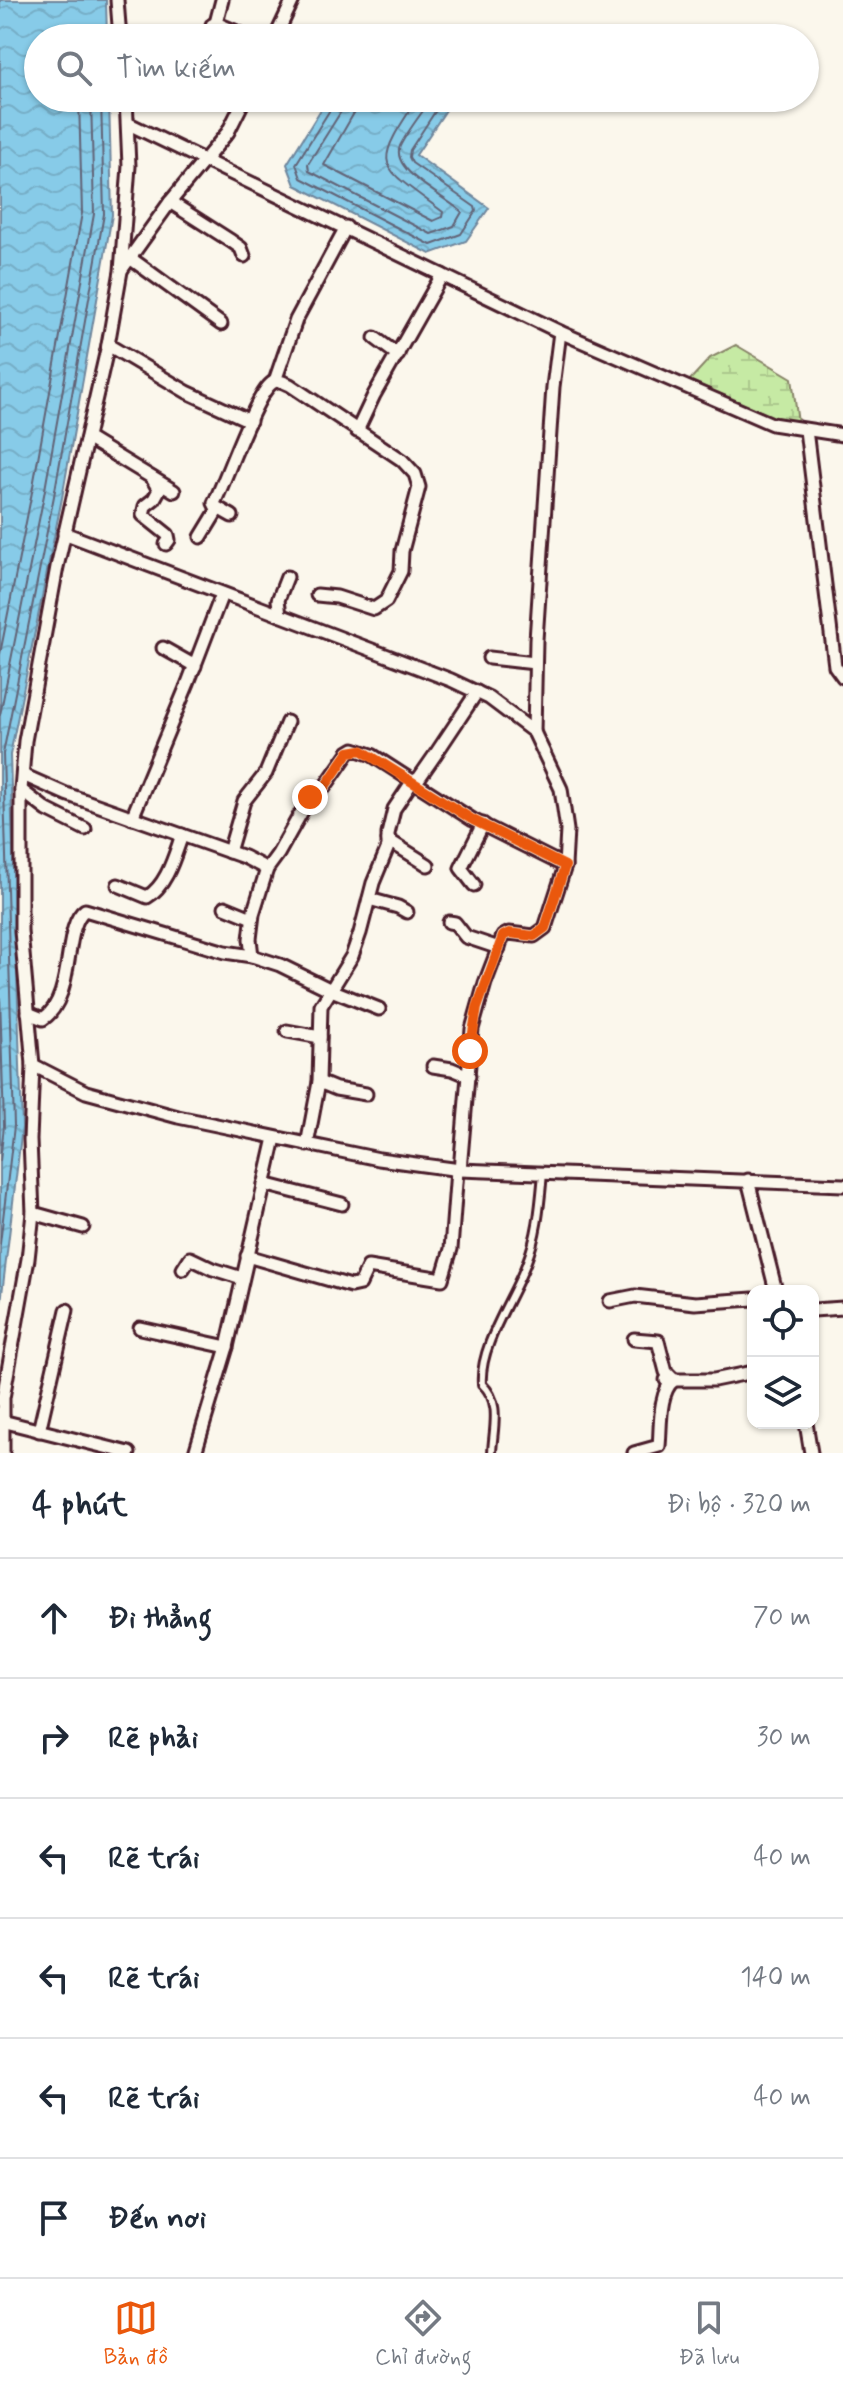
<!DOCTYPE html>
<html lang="vi">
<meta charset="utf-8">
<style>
:root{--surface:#fff;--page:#f2f2f3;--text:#1f2937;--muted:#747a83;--line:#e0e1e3;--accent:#ea580c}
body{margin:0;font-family:Mynerve,sans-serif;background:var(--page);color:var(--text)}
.controls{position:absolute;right:24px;bottom:24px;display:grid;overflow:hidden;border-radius:16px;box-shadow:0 2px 6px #0004}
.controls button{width:72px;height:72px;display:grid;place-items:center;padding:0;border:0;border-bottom:2px solid var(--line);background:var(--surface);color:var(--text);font:40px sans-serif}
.stop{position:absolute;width:24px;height:24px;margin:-18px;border:6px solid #ea580c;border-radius:50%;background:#fff}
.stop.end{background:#ea580c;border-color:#fff;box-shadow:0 2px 8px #0008}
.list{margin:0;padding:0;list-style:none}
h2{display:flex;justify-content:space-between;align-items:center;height:104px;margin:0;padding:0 32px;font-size:34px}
h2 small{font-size:26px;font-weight:400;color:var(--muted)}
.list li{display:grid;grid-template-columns:52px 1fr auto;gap:24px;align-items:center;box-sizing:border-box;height:120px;padding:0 32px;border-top:2px solid var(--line)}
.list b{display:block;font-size:30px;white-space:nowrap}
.list em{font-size:26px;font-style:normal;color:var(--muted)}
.icon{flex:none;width:44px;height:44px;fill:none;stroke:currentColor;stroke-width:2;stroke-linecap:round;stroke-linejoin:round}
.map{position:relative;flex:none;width:843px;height:1453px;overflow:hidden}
.search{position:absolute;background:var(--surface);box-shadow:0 2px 6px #0004;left:24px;right:24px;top:24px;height:88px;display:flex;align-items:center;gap:20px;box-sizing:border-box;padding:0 28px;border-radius:44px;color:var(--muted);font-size:30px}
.sheet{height:824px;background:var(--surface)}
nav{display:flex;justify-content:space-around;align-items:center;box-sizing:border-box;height:112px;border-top:2px solid var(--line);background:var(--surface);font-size:22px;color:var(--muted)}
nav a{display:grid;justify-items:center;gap:4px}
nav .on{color:var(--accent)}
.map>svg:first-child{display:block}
.wetland{fill:url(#wetland-marsh);stroke:#888468;stroke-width:2}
.water{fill:url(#water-waves);stroke:#6f869c;stroke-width:2}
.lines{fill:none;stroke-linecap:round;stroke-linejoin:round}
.shore{stroke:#626477;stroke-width:2}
.lane-casing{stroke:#4a1f2b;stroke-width:12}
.street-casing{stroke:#4a1f2b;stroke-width:17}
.lane{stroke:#fbf7ec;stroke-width:6}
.street{stroke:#fbf7ec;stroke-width:11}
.route{stroke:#ea580c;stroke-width:10}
</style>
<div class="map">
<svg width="843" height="1453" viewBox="0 0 843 1453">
<defs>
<pattern id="wetland-marsh" width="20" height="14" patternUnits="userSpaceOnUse" patternTransform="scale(2)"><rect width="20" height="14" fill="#c6eaa4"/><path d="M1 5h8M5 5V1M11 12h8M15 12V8" fill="none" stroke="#acc88d"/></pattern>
<pattern id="water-waves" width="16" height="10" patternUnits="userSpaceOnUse" patternTransform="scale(2)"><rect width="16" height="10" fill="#87cbe8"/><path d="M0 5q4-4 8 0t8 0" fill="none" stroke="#76aec7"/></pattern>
</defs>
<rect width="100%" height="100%" fill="#fbf7ec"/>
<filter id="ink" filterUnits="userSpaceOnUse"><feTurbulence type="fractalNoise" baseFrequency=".0125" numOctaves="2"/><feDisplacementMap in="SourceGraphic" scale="16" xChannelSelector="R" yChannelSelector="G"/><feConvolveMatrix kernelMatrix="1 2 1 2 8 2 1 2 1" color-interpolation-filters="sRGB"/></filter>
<g filter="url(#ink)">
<path class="wetland" d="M 736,345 L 792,378 L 798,423 L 757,413 L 689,381 L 710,358 Z"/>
<g class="water">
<path d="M 0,0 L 106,0 L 107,38 L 38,38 L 38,98 L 109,98 L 112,215 L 62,498 L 10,755 L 22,1127 L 0,1311 Z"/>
<path d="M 328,98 L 454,98 L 416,155 L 489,208 L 466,241 L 430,254 L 295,185 L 287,164 Z"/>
</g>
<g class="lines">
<g class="shore">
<path d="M 334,98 L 333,105 L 296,164 L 301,178 L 431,245 L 461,234 L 476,211 L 475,207 L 412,163 L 409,157 L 410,150 L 444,98"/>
<path d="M 344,98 L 342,110 L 308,164 L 309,171 L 431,234 L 454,226 L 462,212 C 446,197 390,171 400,146 C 408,130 422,113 432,98"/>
<path d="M 356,98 L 354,113 L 324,165 L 433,221 L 442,217 L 443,212 C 378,163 370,170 418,98"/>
<path d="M 0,654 L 32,492 L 82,213 L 79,98"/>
<path d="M 0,715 L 44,495 L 94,214 L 91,98"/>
<path d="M 0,995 L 4,1126 L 0,1161"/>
<path d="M 0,1244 L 14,1126 L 3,754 L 54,496 L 104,214 L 101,98"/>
</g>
<defs>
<path id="lane" d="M 492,1453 C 493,1427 502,1403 482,1384 C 479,1346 513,1299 526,1264 C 538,1234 540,1205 543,1173"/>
<g id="street">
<path d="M 117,0 L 120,38"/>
<path d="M 222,0 L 216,23 L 251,38"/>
<path d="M 208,38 L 212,25 L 216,23"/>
<path d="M 275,38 L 293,0"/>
<path d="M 129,124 L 560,332 L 772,424 L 843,435"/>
<path d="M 170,202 L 231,241 L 241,248 L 244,256"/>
<path d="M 130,258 L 221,324"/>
<path d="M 122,269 L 170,202 L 228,132 L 245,98"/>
<path d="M 375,338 L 398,355"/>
<path d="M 108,345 L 187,392 L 250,421"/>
<path d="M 275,381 L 296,320 L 346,227"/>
<path d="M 806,430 L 835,666 L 843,677"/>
<path d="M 357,431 L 374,395 L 442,275"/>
<path d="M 87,438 L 174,491"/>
<path d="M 152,478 L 159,490 L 154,499 L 145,506 L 143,515 L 168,535 L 169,540 L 166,544"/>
<path d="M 232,516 L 216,507 L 214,503 C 226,480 255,395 272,383 C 279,379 283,382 290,385 L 402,460 L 415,474 L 419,487 L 402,551 L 401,571 L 386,601 L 374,609 L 337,597 L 317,595"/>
<path d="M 64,533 L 451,680 L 489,698 L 534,732 L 561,789 L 567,830 L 565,866 L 545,928 L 534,936 L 509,933 L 503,936 L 485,983 L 472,1029 L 460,1170"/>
<path d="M 201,537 L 218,509"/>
<path d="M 280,615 L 278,600 L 287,577"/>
<path d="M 163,648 L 195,666"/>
<path d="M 489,658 L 535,663"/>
<path d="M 534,732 L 536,640 L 553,387 L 560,332"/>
<path d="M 23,775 L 66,794 L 244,857 L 267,869"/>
<path d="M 21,790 L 47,810 L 85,829"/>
<path d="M 132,818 L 188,683 L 222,594"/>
<path d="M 388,840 L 428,865"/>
<path d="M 229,852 L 244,801 L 266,773 L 287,722"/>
<path d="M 118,885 L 147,897 C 167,885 174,857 182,835"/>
<path d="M 474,885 L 461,868 L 483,824"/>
<path d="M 369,899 L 398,907 L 407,912"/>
<path d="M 225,907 L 252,918"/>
<path d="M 449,922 L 455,923 L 466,937 L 499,948"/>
<path d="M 252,956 L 250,939 L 253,914 L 267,869 L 278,854 L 311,795 L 324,788 L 349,752 L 354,749 L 372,755 L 473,820 L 565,866"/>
<path d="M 28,1013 L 43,1019 C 76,997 62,926 85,910 L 225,952 L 252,956 L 280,965 L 331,990 L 352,956 L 360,933 L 373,883 L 388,847 L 388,834 L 394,809 L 412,782 L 419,778 L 435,755 L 477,692"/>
<path d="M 287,1031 L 320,1037"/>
<path d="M 33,1065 L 86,1092 L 178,1117 L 379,1159 L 460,1170 L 843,1185"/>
<path d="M 433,1066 L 452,1069 L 469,1076"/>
<path d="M 319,1082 L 336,1089 L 366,1094"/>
<path d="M 307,1145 L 319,1082 L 321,1006 L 331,990 L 379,1009"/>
<path d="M 748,1180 L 776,1291"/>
<path d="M 264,1184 L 342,1204"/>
<path d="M 33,1213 L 83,1227"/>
<path d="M 247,1256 L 351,1286 L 360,1284 L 368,1267 L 442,1279 L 451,1249 L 457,1170"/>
<path d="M 183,1269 L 190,1258 L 213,1269 L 242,1278"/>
<path d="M 610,1301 L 635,1296 L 695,1303 L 753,1299"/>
<path d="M 813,1310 L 843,1308"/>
<path d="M 140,1328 L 227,1347"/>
<path d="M 666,1380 L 714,1380 L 753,1372"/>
<path d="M 2,1421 L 129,1453"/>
<path d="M 806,1423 L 811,1453"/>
<path d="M 39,1431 L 67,1310"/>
<path d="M 3,1453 L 3,1398 L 28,1259 L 33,1213 L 30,1140 L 33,1065 L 21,931 L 21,790 L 25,741 L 57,567 L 108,345 L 121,271 L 129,166 L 126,98"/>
<path d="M 195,1453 L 227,1347 L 275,1138"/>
<path d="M 634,1453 L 659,1446 C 661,1428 658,1392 674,1380 L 666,1372 L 658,1341 L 634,1339"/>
</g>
</defs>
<use href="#lane" class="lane-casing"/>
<use href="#street" class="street-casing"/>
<use href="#lane" class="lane"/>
<use href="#street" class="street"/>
</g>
</g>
<g class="lines" filter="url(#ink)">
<path class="route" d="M 310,797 L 324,788 L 349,752 L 361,750 L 473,820 L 565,866 L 545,928 L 534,936 L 509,933 L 503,936 L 477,1008 L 470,1051"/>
</g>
</svg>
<div class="controls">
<button><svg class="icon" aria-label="locate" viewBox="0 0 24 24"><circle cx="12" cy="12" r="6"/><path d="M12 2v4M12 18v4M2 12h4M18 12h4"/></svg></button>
<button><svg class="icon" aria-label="layers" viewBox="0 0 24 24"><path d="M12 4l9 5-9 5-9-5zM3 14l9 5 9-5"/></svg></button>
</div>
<div class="stop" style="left:470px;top:1051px"></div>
<div class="stop end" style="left:310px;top:797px"></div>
<div class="search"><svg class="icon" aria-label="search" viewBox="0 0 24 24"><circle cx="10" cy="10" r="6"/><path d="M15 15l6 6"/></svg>Tìm kiếm</div>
</div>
<section class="sheet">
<h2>4 phút<small>Đi bộ · 320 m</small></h2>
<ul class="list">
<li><svg class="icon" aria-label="ahead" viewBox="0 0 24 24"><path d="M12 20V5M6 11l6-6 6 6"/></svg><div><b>Đi thẳng</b></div><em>70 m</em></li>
<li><svg class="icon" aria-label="right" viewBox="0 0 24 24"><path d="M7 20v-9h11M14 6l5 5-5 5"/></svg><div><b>Rẽ phải</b></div><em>30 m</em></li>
<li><svg class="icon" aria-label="left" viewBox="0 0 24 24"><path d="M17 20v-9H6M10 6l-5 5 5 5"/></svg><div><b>Rẽ trái</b></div><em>40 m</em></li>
<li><svg class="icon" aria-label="left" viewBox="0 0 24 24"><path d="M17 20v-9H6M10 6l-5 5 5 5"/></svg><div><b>Rẽ trái</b></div><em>140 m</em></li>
<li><svg class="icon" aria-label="left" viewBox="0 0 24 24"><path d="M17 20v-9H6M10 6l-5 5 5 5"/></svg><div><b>Rẽ trái</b></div><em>40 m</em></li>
<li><svg class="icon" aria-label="arrive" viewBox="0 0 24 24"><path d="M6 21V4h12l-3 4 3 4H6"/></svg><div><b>Đến nơi</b></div></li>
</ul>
</section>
<nav>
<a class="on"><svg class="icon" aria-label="map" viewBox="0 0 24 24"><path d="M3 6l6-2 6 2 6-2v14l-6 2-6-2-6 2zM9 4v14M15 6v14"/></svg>Bản đồ</a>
<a><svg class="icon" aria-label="directions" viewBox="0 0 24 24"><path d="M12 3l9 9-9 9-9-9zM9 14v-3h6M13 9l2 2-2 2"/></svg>Chỉ đường</a>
<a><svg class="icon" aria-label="saved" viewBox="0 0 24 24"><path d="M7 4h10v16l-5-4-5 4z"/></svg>Đã lưu</a>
</nav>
